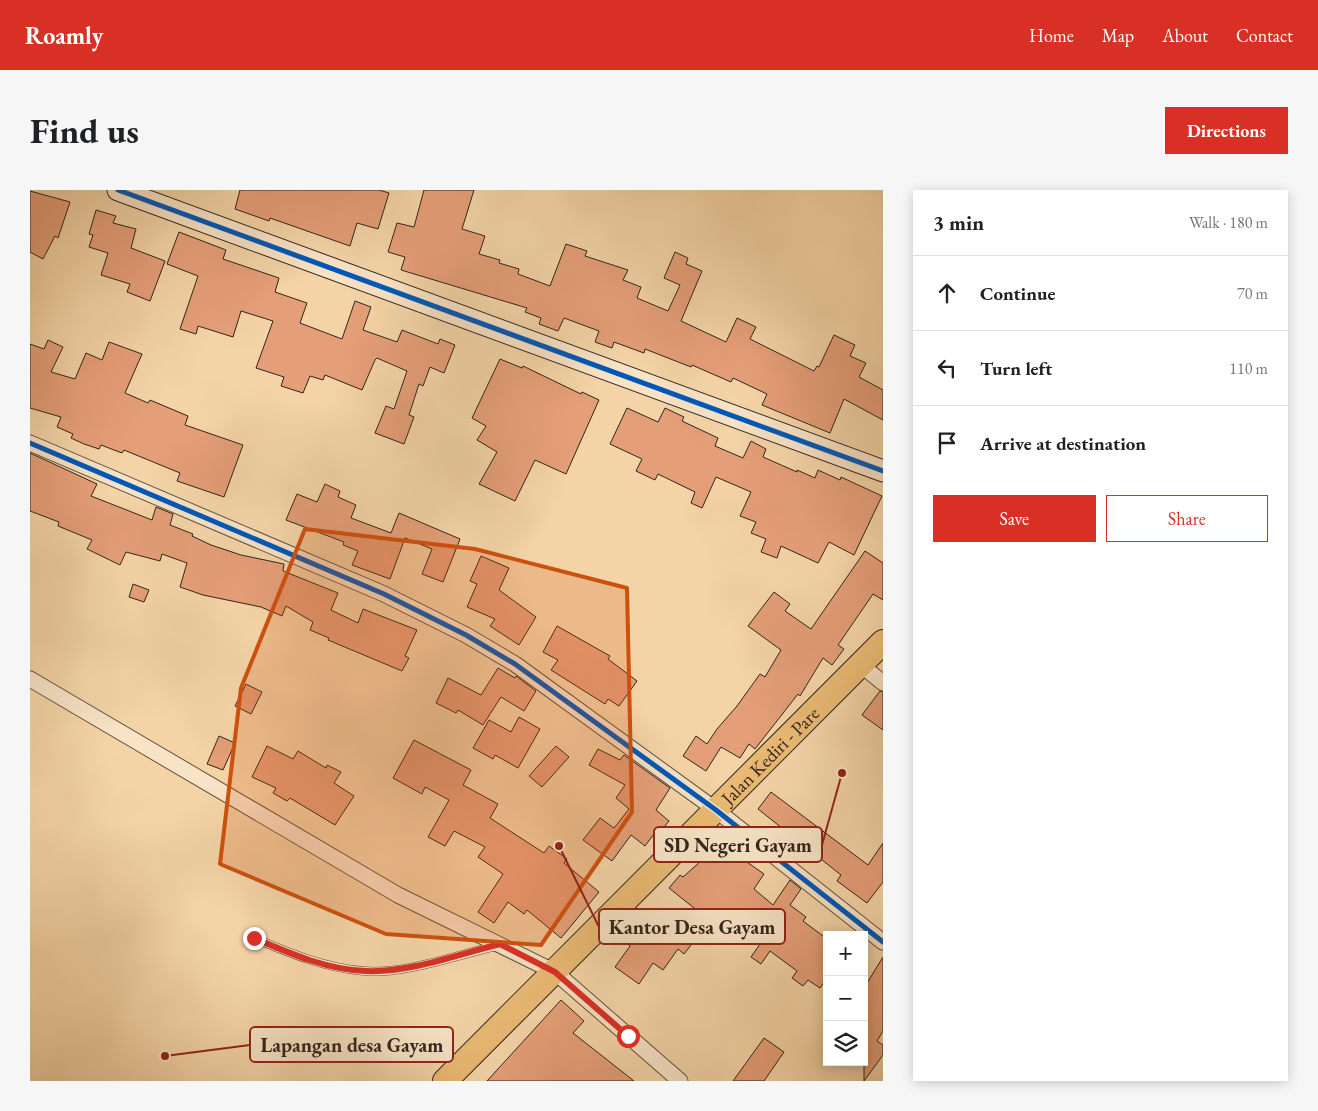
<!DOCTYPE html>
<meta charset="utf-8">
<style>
:root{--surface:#fff;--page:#f6f6f6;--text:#202124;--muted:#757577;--line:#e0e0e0;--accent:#d93025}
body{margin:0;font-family:"EB Garamond",serif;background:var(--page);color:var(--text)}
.controls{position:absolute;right:15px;bottom:15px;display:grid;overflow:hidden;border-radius:0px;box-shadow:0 2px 12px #0003}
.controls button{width:45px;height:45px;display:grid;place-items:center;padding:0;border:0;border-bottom:1px solid var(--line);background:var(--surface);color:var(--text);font:25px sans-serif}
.stop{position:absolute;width:15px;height:15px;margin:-11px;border:4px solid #d93025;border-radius:50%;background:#fff}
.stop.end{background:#d93025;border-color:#fff;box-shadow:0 1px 5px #0008}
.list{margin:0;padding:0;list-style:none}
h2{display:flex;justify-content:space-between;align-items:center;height:65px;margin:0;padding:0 20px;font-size:21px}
h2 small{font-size:16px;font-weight:400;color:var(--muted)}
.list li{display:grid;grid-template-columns:32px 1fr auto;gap:15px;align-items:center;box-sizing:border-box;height:75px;padding:0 20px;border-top:1px solid var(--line)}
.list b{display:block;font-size:19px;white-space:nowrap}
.list em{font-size:16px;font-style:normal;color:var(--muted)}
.actions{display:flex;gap:10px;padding:15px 20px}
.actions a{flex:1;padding:11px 0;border:1px solid var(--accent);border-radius:0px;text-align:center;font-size:18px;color:var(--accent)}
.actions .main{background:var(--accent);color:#fff}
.icon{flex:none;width:28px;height:28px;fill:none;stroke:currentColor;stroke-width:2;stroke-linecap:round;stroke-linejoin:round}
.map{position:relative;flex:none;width:853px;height:891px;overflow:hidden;border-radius:0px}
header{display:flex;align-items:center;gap:30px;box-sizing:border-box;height:70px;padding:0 25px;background:var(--accent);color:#fff}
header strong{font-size:24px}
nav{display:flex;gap:28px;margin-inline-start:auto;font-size:18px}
.intro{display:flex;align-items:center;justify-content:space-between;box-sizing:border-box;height:120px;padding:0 30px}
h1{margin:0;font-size:35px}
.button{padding:12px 22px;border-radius:0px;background:var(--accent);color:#fff;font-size:18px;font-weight:700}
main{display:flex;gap:30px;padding:0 30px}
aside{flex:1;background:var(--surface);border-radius:0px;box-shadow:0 2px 12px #0003}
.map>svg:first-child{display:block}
.building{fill:#e59f78;stroke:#32241c}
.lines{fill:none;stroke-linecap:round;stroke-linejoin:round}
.lane-casing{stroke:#62503f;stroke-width:9}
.street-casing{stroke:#62503f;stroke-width:17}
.secondary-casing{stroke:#32241c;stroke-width:23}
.primary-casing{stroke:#32241c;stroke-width:26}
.lane{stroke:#f8e3c6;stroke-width:8}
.street{stroke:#f8e3c6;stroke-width:15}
.secondary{stroke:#f8e3c6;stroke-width:21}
.primary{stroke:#eaba74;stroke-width:24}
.cycleway-casing{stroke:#f8e3c6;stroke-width:8}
.cycleway{stroke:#0057b8;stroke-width:5}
.route{stroke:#d93025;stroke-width:6}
.marked{fill:#cd510e;fill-opacity:0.2;stroke:#cd510e;stroke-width:4;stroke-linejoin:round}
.labels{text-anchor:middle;stroke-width:4;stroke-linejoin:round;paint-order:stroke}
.street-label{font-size:19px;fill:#32241c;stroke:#f8e3c6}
.leader{fill:none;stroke:#8f2418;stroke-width:2}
.callout-dot{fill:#8f2418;stroke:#f8e3c6;stroke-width:2}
.callout{fill:#f8e3c6;stroke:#8f2418;stroke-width:2}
.callout-label{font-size:20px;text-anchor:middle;font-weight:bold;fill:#32241c}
</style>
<header>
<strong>Roamly</strong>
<nav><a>Home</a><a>Map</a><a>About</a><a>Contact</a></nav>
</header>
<div class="intro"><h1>Find us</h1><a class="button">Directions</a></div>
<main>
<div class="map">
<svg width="853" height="891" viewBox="0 0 853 891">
<rect width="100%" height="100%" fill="#f4d4a7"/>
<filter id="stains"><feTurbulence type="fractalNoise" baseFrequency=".004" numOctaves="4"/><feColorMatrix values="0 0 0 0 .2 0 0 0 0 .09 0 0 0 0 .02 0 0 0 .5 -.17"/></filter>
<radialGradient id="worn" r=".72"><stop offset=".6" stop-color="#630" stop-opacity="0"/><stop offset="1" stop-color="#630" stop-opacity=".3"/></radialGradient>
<g class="building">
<path d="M 210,0 L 349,0 L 359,3 L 348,39 L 327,33 L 320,56 L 240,28 L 239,31 L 205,19 Z"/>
<path d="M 394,0 L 444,0 L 432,39 L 455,46 L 449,64 L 470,70 L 469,73 L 489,79 L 488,84 L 520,96 L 536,54 L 557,61 L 555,66 L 598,80 L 593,90 L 611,97 L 607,108 L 638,121 L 650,95 L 634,88 L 645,62 L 658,68 L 656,74 L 672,81 L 651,131 L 696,152 L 707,128 L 726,137 L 720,149 L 784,181 L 787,176 L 789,177 L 804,145 L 825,155 L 820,166 L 836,173 L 829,187 L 853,200 L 853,230 L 814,209 L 800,243 L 732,215 L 737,204 L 703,188 L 701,192 L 662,175 L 661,177 L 615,159 L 614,163 L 584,152 L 582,158 L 565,152 L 569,141 L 534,128 L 528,141 L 509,134 L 511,128 L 495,122 L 497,118 L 371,80 L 375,67 L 358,62 L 367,33 L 384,37 Z"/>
<path d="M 0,1 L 40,12 L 28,48 L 25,46 L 13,69 L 0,62 Z"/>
<path d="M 66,20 L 86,26 L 83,33 L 106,39 L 101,58 L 135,71 L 120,111 L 97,102 L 100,94 L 71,85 L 78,63 L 59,57 L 63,45 L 59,44 Z"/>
<path d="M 149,42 L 196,60 L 193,69 L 249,88 L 245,102 L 277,113 L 270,133 L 312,149 L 325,111 L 341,117 L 333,140 L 367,152 L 372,140 L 408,154 L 410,149 L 425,155 L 414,183 L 400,177 L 393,196 L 389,194 L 379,225 L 384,227 L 374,254 L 345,243 L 356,216 L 364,219 L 377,181 L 347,168 L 345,170 L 332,200 L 295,185 L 293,190 L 280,186 L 273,203 L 251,196 L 254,187 L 226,178 L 243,131 L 211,121 L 203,147 L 168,136 L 166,144 L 150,139 L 168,86 L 137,74 Z"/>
<path d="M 18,150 L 33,157 L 21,182 L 45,189 L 56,163 L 72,170 L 79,152 L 112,164 L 95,203 L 118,213 L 120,210 L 158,226 L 155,235 L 213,255 L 194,307 L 147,291 L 150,283 L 94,260 L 92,263 L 71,255 L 69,259 L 54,254 L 41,248 L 43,244 L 27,237 L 31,227 L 0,218 L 0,154 L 14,159 Z"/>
<path d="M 470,169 L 492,178 L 493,176 L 551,204 L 552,202 L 569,210 L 536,284 L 505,270 L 485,311 L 449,294 L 467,262 L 447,250 L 456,236 L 442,228 Z"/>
<path d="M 597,218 L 628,232 L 635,218 L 654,227 L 652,231 L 688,248 L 685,256 L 713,268 L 721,251 L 736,259 L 733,267 L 767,282 L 767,280 L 785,288 L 788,280 L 810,290 L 811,287 L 852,306 L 824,365 L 799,352 L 788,373 L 751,356 L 747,368 L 731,362 L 736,349 L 721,343 L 726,332 L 710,326 L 721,302 L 686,287 L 672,318 L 661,313 L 665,302 L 628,284 L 625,290 L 606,281 L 612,269 L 580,254 Z"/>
<path d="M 0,263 L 67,294 L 61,306 L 122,330 L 126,317 L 143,324 L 140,335 L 163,344 L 162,346 L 181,355 L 211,365 L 254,374 L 253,381 L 308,403 L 301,420 L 328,433 L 333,419 L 387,440 L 375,466 L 379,468 L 372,481 L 298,450 L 299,448 L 280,440 L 283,432 L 256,416 L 252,426 L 231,417 L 173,405 L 150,397 L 157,373 L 132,364 L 130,371 L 96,362 L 90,375 L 57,359 L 62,350 L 28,336 L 29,332 L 0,321 Z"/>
<path d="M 295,294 L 310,301 L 308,307 L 326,315 L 321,328 L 361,343 L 369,323 L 430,349 L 413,392 L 392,384 L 402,359 L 375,348 L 360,389 L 322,375 L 328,361 L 313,355 L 314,352 L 256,330 L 267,304 L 287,312 Z"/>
<path d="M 835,361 L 853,373 L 853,410 L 843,404 L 808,455 L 814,459 L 802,475 L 793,468 L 770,506 L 768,504 L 725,559 L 719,554 L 710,568 L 691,557 L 676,581 L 653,566 L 666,546 L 677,554 L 687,539 L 707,516 L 730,484 L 735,487 L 751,460 L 718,436 L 744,402 L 760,414 L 755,421 L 781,439 Z"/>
<path d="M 451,366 L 479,378 L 469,400 L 506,427 L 489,455 L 460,436 L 465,429 L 437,417 L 447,394 L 440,391 Z"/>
<path d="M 103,394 L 119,400 L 114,412 L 99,407 Z"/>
<path d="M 527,436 L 580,466 L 578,469 L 607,491 L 589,516 L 578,509 L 575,514 L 521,480 L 528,470 L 513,462 Z"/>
<path d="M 468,478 L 485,488 L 486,486 L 506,501 L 494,521 L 471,507 L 453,535 L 428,520 L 426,523 L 406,513 L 418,488 L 451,505 Z"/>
<path d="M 216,494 L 232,502 L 221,524 L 205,516 Z"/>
<path d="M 850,501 L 853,502 L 853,540 L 832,525 Z"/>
<path d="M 489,527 L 510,539 L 488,578 L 465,565 L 463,569 L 443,558 L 459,530 L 481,542 Z"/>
<path d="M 189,546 L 205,553 L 193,580 L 177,574 Z"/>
<path d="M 384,550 L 441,580 L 433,595 L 468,614 L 460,628 L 514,663 L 519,656 L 537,669 L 534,673 L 569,702 L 531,748 L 497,720 L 494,724 L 478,712 L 464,733 L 448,722 L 473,684 L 448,667 L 455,657 L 424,641 L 415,656 L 398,647 L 419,610 L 395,597 L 392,604 L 363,588 Z"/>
<path d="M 237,556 L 263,569 L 268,561 L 296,578 L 297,575 L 311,582 L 304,593 L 324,606 L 305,635 L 260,608 L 257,611 L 243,603 L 246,598 L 222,587 Z"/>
<path d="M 526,556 L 539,567 L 512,597 L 499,586 Z"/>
<path d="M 568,559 L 590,570 L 594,565 L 640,598 L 626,620 L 639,631 L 630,642 L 627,640 L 615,656 L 601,645 L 582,671 L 553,650 L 570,628 L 584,638 L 599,619 L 586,608 L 595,595 L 559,575 Z"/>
<path d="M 741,602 L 838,675 L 853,653 L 853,692 L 837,713 L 807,691 L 811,685 L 728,619 Z"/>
<path d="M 699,646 L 710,657 L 704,663 L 734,684 L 724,699 L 743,715 L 760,690 L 771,699 L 760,715 L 776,727 L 773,731 L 797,749 L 797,788 L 790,798 L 778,790 L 773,796 L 762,788 L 767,781 L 740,761 L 731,774 L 721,767 L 730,754 L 701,734 L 694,742 L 639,698 L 650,685 L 653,687 Z"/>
<path d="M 628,723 L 665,750 L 654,764 L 648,759 L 633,780 L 623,773 L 609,794 L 585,777 L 600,756 L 593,750 L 606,734 L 615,740 Z"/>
<path d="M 853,767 L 853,841 L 847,851 L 853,855 L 853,865 L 834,891 L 834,798 Z"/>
<path d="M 531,810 L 554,831 L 543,843 L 604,891 L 457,891 Z"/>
<path d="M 734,848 L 754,862 L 734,891 L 703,891 Z"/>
</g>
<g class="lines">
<defs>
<path id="lane" d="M 224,748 C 259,763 295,778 334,781 C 371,785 428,765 466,756"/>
<g id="street">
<path d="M 0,253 L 354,404 L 436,445 L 485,474 L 686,620 L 853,752"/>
<path d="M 831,475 L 853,493"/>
<path d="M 0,489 L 368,705 L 525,782 L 650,891"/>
</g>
<path id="secondary" d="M 88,0 L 853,281"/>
<g id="primary">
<path id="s1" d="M 415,891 L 853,452"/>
</g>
</defs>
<use href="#lane" class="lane-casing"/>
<use href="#street" class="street-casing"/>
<use href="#secondary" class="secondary-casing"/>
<use href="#primary" class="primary-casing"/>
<use href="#lane" class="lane"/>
<use href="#street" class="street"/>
<use href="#secondary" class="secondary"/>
<use href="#primary" class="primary"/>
<defs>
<g id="cycleway">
<path d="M 88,0 L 853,281"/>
<path d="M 0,253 L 354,404 L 436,445 L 485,474 L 686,620 L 853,752"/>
</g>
</defs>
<use href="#cycleway" class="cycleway-casing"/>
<use href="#cycleway" class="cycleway"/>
</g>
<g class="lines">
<path class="route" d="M 224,748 C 259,763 297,780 336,781 C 379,783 429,764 470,754 L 525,782 L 598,846"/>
</g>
<path class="marked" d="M 275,339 L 445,359 L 597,398 L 602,622 L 511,755 L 356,744 L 190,674 L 211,498 Z"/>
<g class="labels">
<g class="street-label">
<text dy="7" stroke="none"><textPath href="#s1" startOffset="460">Jalan Kediri - Pare</textPath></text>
</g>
</g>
<path class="leader" d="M812 583L792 655M529 656L569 737M135 866L220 855"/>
<g class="callout-dot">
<circle cx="812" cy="583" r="5"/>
<circle cx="529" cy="656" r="5"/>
<circle cx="135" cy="866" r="5"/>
</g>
<g class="callout">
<rect x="624" y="637" width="168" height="35" rx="5"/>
<rect x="569" y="719" width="186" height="35" rx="5"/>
<rect x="220" y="837" width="203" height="35" rx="5"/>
</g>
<g class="callout-label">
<text x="708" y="662">SD Negeri Gayam</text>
<text x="662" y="744">Kantor Desa Gayam</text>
<text x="322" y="862">Lapangan desa Gayam</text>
</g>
<rect width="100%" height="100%" filter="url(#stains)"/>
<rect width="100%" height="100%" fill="url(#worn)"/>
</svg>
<div class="controls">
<button>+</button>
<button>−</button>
<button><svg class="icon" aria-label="layers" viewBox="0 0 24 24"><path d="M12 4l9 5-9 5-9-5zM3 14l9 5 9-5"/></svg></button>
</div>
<div class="stop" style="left:598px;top:846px"></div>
<div class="stop end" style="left:224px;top:748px"></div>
</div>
<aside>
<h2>3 min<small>Walk · 180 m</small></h2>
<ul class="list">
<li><svg class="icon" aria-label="ahead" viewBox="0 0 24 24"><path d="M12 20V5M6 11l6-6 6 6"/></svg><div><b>Continue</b></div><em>70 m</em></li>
<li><svg class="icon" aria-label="left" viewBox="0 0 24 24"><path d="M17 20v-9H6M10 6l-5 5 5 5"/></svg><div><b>Turn left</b></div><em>110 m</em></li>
<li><svg class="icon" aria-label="arrive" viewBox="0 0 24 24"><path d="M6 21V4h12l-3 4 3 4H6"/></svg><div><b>Arrive at destination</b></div></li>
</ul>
<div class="actions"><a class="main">Save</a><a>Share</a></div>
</aside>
</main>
